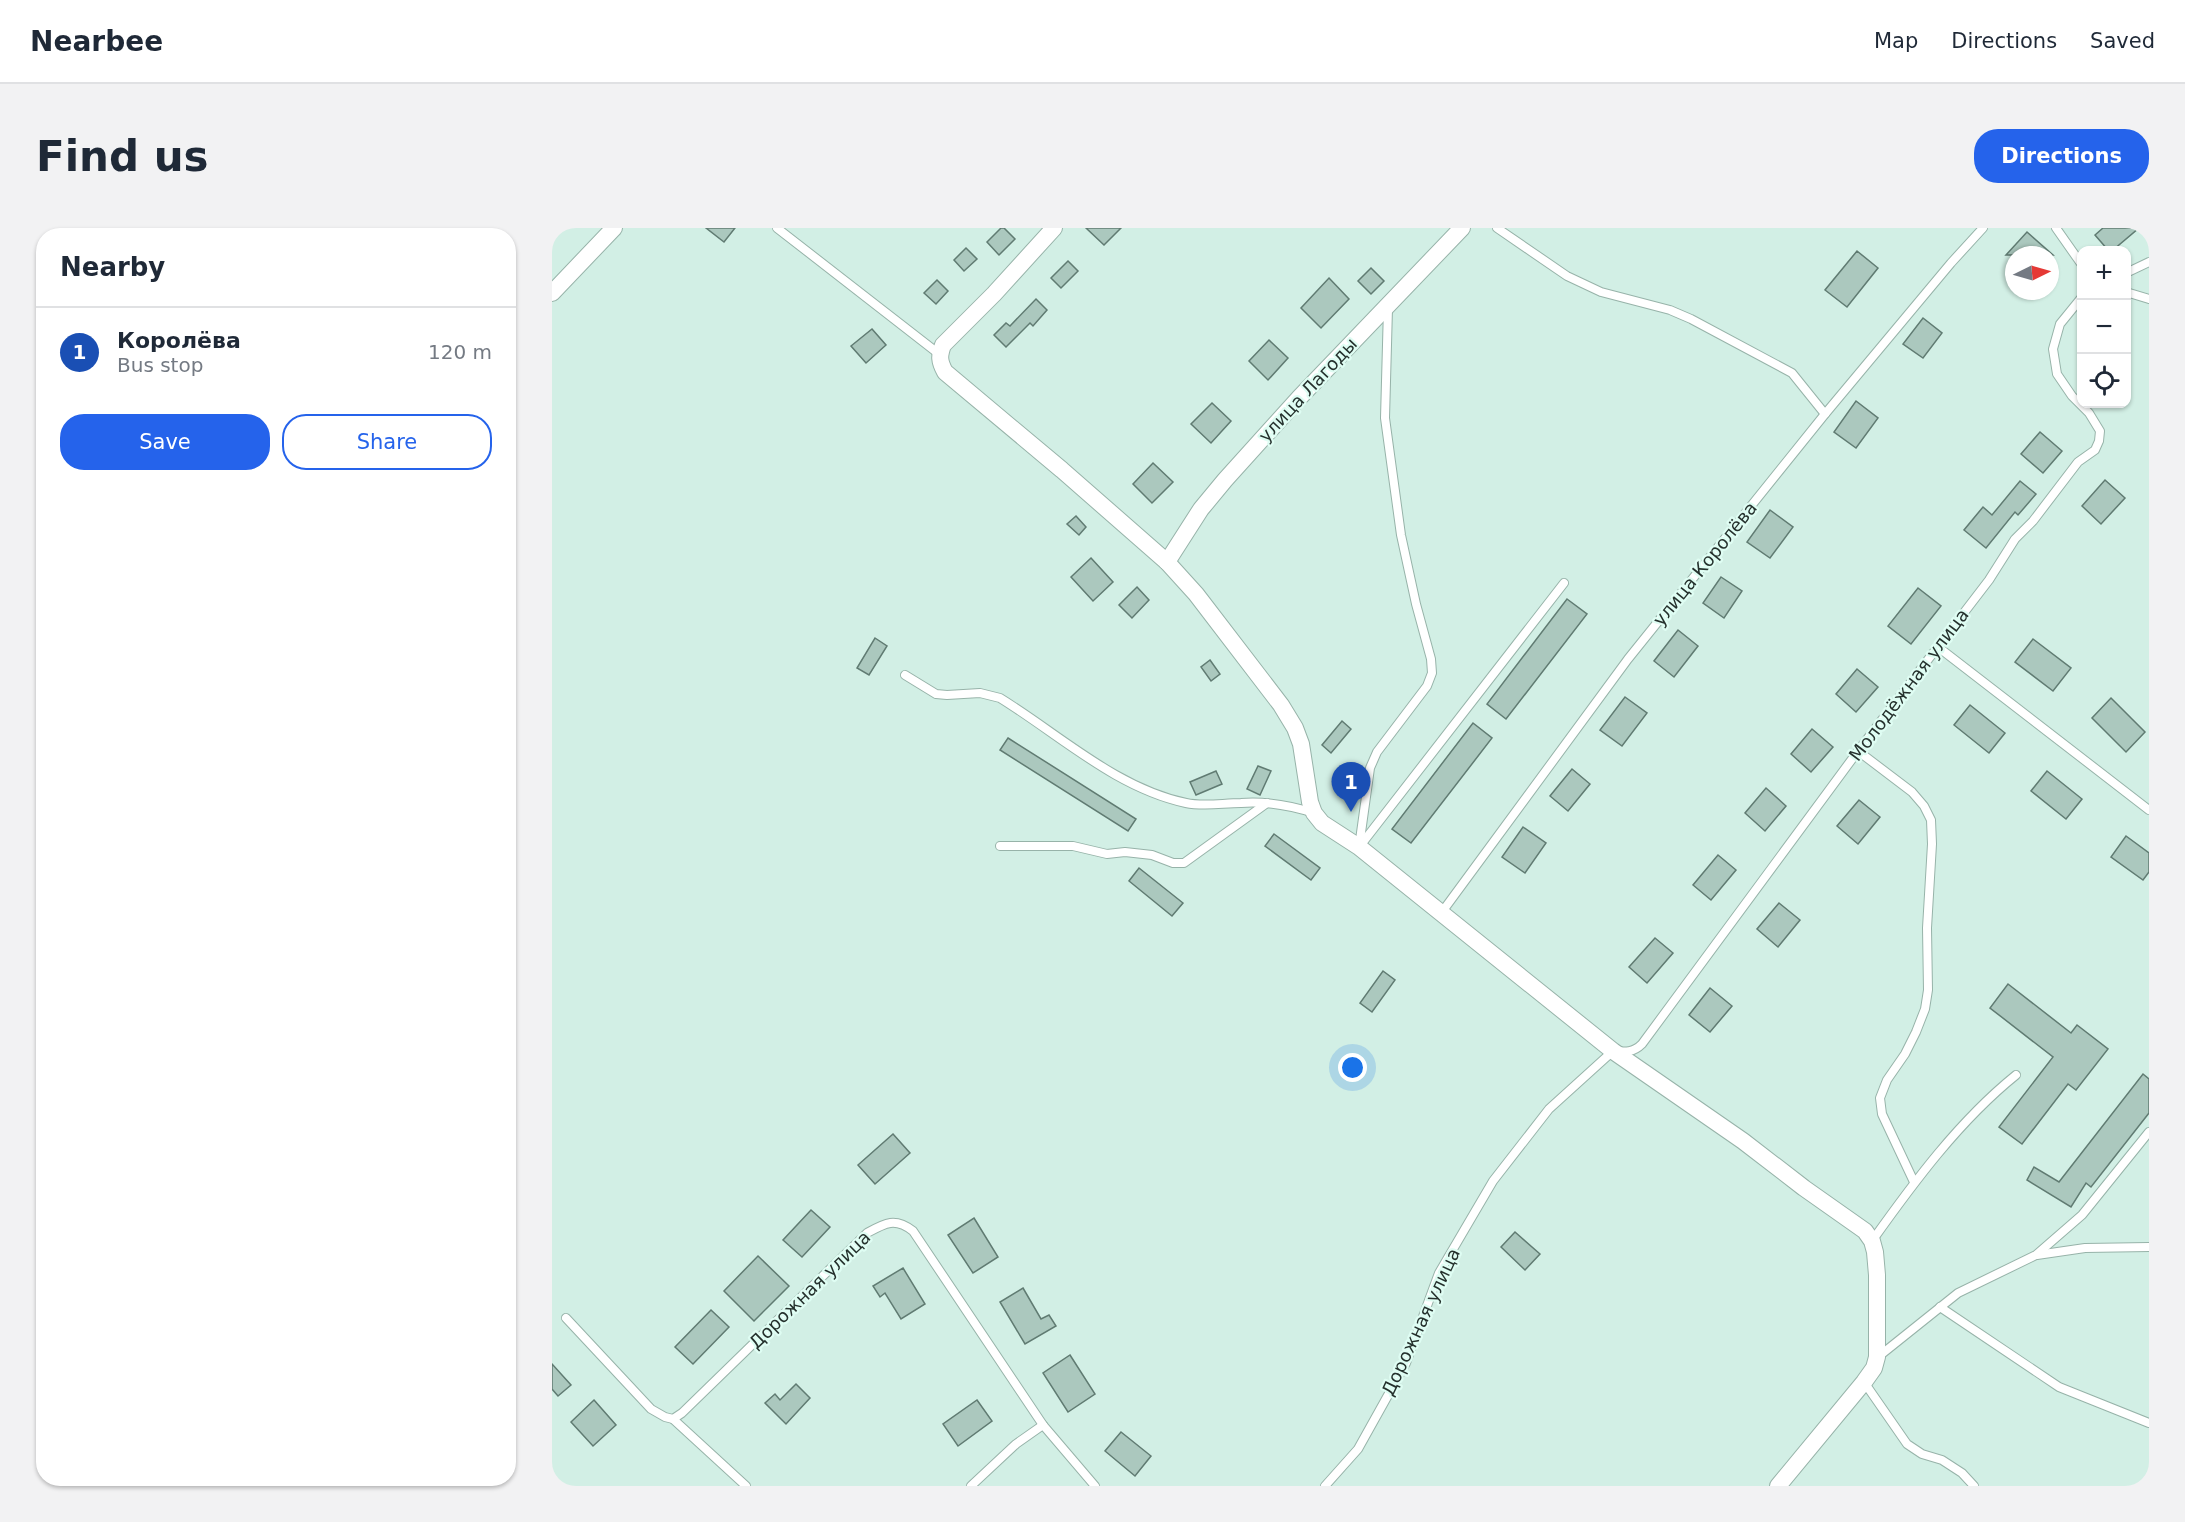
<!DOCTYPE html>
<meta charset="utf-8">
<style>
:root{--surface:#fff;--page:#f2f2f3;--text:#1f2937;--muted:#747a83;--line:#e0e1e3;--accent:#2563eb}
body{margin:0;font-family:"DejaVu Sans",sans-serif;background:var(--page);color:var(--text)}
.controls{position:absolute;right:18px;top:18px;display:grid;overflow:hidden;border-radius:12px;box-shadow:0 2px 4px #0004}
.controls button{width:54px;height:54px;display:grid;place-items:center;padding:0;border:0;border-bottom:2px solid var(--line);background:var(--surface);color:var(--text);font:30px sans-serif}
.compass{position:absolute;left:1453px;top:18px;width:54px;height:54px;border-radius:50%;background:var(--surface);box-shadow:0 2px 4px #0004;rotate:85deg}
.you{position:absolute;left:801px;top:840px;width:21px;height:21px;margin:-15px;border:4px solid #fff;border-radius:50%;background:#1a73e8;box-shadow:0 0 0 9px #1a73e833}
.badge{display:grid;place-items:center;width:39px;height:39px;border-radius:50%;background:var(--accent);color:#fff;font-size:20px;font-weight:700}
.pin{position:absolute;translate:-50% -50px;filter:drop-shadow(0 2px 3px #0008)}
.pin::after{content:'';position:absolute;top:32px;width:21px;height:18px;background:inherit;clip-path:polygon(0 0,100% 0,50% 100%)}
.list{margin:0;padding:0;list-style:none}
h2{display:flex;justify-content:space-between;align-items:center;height:78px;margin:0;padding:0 24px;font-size:26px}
h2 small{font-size:20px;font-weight:400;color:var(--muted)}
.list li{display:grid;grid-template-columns:39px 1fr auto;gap:18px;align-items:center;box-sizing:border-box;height:90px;padding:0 24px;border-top:2px solid var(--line)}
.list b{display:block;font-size:22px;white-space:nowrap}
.list p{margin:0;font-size:20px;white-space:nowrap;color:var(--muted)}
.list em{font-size:20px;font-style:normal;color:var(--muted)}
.actions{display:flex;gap:12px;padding:18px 24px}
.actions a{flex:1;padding:14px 0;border:2px solid var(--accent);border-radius:24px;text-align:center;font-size:21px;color:var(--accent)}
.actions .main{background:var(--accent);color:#fff}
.icon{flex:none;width:33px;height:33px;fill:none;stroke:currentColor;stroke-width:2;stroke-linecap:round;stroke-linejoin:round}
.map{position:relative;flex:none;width:1597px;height:1258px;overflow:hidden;border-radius:24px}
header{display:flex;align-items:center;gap:36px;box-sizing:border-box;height:84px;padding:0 30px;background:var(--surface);border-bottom:2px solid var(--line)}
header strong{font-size:28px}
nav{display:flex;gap:33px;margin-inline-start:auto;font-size:21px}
.intro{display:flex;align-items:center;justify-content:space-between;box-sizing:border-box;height:144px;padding:0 36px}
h1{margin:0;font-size:42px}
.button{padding:15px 27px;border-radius:24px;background:var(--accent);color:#fff;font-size:21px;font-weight:700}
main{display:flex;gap:36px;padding:0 36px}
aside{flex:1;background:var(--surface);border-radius:24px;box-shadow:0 2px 4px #0004}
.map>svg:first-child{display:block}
.building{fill:#abc8be;stroke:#607b72;stroke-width:1.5}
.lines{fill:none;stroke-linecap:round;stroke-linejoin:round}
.lane-casing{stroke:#97b3a9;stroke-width:10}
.street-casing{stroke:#97b3a9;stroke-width:18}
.lane{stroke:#fff;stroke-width:8}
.street{stroke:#fff;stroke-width:16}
.labels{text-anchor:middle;stroke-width:4.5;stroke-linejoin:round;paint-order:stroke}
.street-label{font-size:18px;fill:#25312d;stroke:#dffdf3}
</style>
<header>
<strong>Nearbee</strong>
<nav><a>Map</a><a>Directions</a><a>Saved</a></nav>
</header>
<div class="intro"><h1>Find us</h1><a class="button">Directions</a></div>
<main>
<aside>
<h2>Nearby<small></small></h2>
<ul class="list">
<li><span class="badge" style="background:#1a4fb4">1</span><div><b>Королёва</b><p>Bus stop</p></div><em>120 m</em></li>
</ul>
<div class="actions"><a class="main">Save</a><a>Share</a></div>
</aside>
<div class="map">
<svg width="1597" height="1258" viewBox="0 0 1597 1258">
<rect width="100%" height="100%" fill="#d2efe5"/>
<g class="building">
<path d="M 154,0 L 183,0 L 172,14 Z"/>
<path d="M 449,0 L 452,0 L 463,11 L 447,27 L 435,14 Z"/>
<path d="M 534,0 L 569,0 L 552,17 Z"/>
<path d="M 1551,0 L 1587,0 L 1561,22 L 1556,22 L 1543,7 Z"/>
<path d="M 1475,4 L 1501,27 L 1454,27 Z"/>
<path d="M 414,20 L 425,31 L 412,43 L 402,32 Z"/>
<path d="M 1305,23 L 1326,40 L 1295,79 L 1273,62 Z"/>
<path d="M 516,33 L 526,43 L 509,60 L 499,50 Z"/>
<path d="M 819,40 L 832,53 L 819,66 L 806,53 Z"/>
<path d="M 777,50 L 797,71 L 769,100 L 749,80 Z"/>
<path d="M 385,52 L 396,63 L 384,76 L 372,65 Z"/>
<path d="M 484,71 L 495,82 L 481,98 L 478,95 L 454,119 L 442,107 L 454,95 L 458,98 Z"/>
<path d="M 1371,90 L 1390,105 L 1371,130 L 1351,116 Z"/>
<path d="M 320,101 L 334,117 L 314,135 L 299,118 Z"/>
<path d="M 717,112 L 736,130 L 716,152 L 697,133 Z"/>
<path d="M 1304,173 L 1326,190 L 1304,220 L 1282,204 Z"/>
<path d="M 660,175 L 679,193 L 659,215 L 639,196 Z"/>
<path d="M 1488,204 L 1510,223 L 1491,245 L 1469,226 Z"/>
<path d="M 601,235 L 621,254 L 600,275 L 581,256 Z"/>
<path d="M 1553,252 L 1573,270 L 1549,296 L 1530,278 Z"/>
<path d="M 1468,253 L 1484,266 L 1466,287 L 1463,284 L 1434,320 L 1412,302 L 1431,279 L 1440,287 Z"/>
<path d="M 1218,282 L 1241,299 L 1218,330 L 1195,314 Z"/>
<path d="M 524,288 L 534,299 L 527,307 L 515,296 Z"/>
<path d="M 539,330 L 561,354 L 541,373 L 519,349 Z"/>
<path d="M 1169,349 L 1190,363 L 1172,390 L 1151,375 Z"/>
<path d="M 585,359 L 597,372 L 580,390 L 567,377 Z"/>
<path d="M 1366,360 L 1389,378 L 1359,416 L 1336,398 Z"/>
<path d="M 1015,371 L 1035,386 L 954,491 L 935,476 Z"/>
<path d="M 1126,402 L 1146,418 L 1122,449 L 1102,433 Z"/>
<path d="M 323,410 L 335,418 L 317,447 L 305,440 Z"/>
<path d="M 1481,411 L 1519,440 L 1501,463 L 1463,434 Z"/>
<path d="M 658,432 L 668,446 L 659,453 L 649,439 Z"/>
<path d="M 1305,441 L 1326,459 L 1304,484 L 1284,466 Z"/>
<path d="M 1073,469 L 1095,485 L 1070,518 L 1048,502 Z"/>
<path d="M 1559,470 L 1593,504 L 1574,524 L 1540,490 Z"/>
<path d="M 1418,477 L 1453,505 L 1437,525 L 1402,497 Z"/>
<path d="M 790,493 L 799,501 L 779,525 L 770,517 Z"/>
<path d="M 921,495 L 940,510 L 859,615 L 840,601 Z"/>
<path d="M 1260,501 L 1281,519 L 1259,544 L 1239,526 Z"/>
<path d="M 456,510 L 584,591 L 576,603 L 448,522 Z"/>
<path d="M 706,538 L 719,543 L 708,567 L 695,561 Z"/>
<path d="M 1020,541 L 1038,556 L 1016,583 L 998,568 Z"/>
<path d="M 664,543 L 670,556 L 644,567 L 638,554 Z"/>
<path d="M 1495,543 L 1530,571 L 1514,591 L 1479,563 Z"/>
<path d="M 1214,560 L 1234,578 L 1213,603 L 1193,585 Z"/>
<path d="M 1307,572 L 1328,589 L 1306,616 L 1285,598 Z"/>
<path d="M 971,599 L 994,615 L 973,645 L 950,629 Z"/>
<path d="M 722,606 L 768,640 L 759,652 L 713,618 Z"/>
<path d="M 1574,608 L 1597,625 L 1597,644 L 1591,652 L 1559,629 Z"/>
<path d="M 1166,627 L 1184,642 L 1159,672 L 1141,657 Z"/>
<path d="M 587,640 L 631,675 L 620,688 L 577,653 Z"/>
<path d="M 1227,675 L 1248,692 L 1226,719 L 1205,701 Z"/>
<path d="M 1103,710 L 1121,725 L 1095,755 L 1077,739 Z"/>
<path d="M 831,743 L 843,752 L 820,784 L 808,775 Z"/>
<path d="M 1456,756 L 1519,805 L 1525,797 L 1556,821 L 1524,862 L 1516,856 L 1470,916 L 1447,899 L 1501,829 L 1438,780 Z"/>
<path d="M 1158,760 L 1180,778 L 1158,804 L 1137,787 Z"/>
<path d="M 1591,846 L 1597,851 L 1597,885 L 1539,959 L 1534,955 L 1519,979 L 1475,952 L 1482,939 L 1507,954 Z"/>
<path d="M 341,906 L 358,925 L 323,956 L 306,937 Z"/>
<path d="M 259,982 L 278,999 L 250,1029 L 231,1012 Z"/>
<path d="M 422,990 L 446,1029 L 421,1045 L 396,1007 Z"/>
<path d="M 963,1004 L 988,1026 L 973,1042 L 949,1019 Z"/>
<path d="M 206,1028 L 237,1058 L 202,1093 L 172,1063 Z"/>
<path d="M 351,1040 L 373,1076 L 349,1091 L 333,1065 L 328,1069 L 321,1058 Z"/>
<path d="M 471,1060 L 489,1091 L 497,1087 L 504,1098 L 473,1116 L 448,1074 Z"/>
<path d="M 159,1082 L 177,1099 L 141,1136 L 123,1119 Z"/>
<path d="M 518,1127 L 543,1166 L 516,1184 L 491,1145 Z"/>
<path d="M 0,1136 L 19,1157 L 6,1168 L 0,1161 Z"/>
<path d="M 244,1156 L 258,1170 L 234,1196 L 213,1175 L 223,1166 L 228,1172 Z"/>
<path d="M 42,1172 L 64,1197 L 41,1218 L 19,1194 Z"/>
<path d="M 425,1172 L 440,1193 L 406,1218 L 391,1196 Z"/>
<path d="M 569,1204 L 599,1228 L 583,1248 L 553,1223 Z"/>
</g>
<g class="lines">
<defs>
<g id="lane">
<path d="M 225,0 L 387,126"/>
<path d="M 945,0 L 1015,48 L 1049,64 L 1118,82 L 1139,91 L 1240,145 L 1273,186"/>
<path d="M 1504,0 L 1530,37"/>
<path d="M 1574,45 L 1597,34"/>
<path d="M 1574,64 L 1597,71"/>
<path d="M 1386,419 L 1597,582"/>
<path d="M 353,447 L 384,466 L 395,467 L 428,465 L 448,470 C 508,507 564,560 634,575 C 652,579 671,575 689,575 C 715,573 737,577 762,585"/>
<path d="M 1306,523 L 1360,564 L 1372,578 L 1379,592 L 1380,616 L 1375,700 L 1376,762 L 1373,781 L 1364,804 L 1353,826 L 1335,852 L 1328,870 L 1330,886 L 1362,954"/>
<path d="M 448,618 L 521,618 L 555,626 L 573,624 L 600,627 L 621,635 L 632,635 L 715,575"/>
<path d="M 808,618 L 1012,355"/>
<path d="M 807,619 L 818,540 L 825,524 L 875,458 L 880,445 L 879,431 L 864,376 L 849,307 L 833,190 L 836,80"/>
<path d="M 890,684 L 1076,431 L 1273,186 L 1399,35 L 1431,0"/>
<path d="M 1320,1013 C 1362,954 1407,893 1464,847"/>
<path d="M 1485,1027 L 1533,1020 L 1597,1019"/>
<path d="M 1388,1079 L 1507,1159 L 1597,1195"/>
<path d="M 14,1090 L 99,1181 L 113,1189 L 121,1191 L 130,1185 L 315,1005 C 333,995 343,989 361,1003 L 491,1197 L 543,1258"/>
<path d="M 1326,1129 L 1406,1065 L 1484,1027 L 1530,987 L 1597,904"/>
<path d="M 1312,1154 L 1355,1216 L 1370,1226 L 1390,1232 L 1410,1245 L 1422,1258"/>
<path d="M 121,1191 L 194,1258"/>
<path d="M 419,1258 L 464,1216 L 491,1197"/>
<path d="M 773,1258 L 806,1221 L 854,1135 L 887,1045 L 941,953 L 997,881 L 1061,823 C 1073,824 1081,825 1090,816 L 1306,523 L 1437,352 L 1463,311 L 1481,293 L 1526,234 L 1543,222 L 1547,213 L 1548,203 L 1537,185 L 1520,168 L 1505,146 L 1501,121 L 1508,96 L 1530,69"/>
</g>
<g id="street">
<path d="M 502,0 L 442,66 L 391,117 C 387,128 387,133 393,144 L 510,242 L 615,334 L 644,366 L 729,477 L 743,500 L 749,516 L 758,574 L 762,585 L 770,595 L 807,619 L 1061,823 L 1191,913 L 1252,960 L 1313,1003 L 1320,1013 L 1323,1024 L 1325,1047 L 1325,1129 L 1322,1140 L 1312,1154 L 1226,1258"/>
<path d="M 0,65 L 62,0"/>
<path d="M 615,334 L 649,281 L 673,252 L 747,170 L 910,0"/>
</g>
</defs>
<use href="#lane" class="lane-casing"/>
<use href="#street" class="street-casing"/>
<use href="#lane" class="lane"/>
<use href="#street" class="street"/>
</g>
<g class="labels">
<g class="street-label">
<text transform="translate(756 162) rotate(-47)" y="6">улица Лагоды</text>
<text transform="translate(1153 336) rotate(-51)" y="6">улица Королёва</text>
<text transform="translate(1357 457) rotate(-53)" y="6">Молодёжная улица</text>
<text transform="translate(258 1062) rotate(-44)" y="6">Дорожная улица</text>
<text transform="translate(869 1094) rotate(-65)" y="6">Дорожная улица</text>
</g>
</g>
</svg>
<div class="controls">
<button>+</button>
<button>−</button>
<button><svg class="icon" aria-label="locate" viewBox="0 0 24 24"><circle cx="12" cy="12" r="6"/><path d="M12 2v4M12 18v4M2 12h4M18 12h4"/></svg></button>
</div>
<svg class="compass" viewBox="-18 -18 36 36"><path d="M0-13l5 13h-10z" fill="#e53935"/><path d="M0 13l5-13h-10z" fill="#747a83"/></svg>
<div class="you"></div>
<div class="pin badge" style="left:799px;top:584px;background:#1a4fb4">1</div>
</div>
</main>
